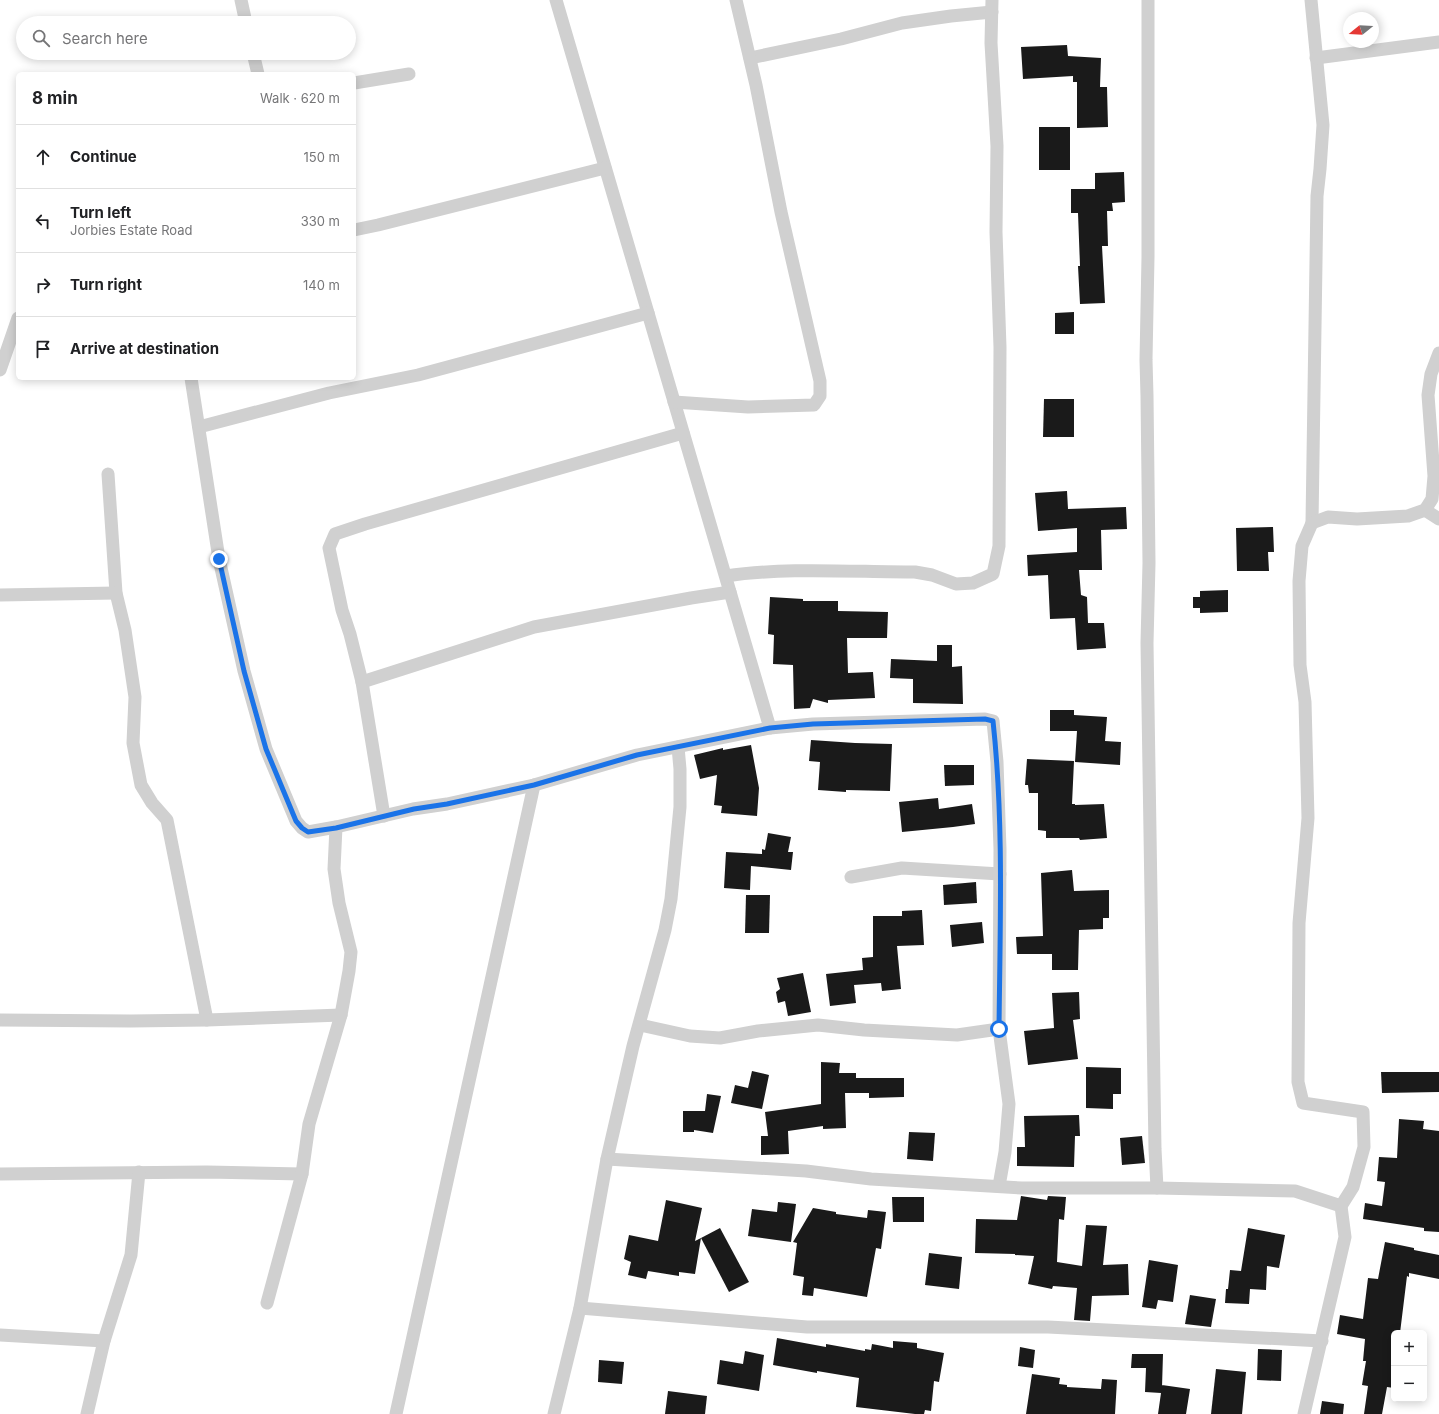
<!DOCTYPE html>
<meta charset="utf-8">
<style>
:root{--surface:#fff;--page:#f2f2f2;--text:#202124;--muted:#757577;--line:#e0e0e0}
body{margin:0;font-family:Inter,sans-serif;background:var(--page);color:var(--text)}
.controls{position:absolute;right:12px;bottom:12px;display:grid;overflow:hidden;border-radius:6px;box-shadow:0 2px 10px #0003}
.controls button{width:36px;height:36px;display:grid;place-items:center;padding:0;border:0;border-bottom:1px solid var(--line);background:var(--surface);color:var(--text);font:20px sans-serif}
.compass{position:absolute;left:1343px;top:12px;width:36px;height:36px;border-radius:50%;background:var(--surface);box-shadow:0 2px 10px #0003;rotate:252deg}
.stop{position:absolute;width:12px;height:12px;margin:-9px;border:3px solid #1a73e8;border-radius:50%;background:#fff}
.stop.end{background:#1a73e8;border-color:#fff;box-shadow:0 1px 4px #0008}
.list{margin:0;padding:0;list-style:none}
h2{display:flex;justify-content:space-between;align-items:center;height:52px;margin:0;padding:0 16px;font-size:17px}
h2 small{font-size:13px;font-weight:400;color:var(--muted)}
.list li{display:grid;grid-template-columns:26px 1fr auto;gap:12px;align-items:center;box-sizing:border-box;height:64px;padding:0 16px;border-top:1px solid var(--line)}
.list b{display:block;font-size:15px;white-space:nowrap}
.list p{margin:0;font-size:13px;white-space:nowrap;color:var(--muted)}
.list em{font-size:13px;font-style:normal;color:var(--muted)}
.icon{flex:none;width:22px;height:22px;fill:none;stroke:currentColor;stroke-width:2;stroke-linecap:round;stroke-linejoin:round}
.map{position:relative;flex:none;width:1439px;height:1414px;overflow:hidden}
.search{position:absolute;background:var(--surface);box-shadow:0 2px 10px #0003;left:16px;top:16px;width:340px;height:44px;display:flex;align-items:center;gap:10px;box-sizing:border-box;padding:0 14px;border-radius:22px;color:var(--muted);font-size:15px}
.panel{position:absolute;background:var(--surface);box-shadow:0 2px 10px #0003;left:16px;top:72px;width:340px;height:308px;border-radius:6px}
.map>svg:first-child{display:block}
.building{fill:#1a1a1a}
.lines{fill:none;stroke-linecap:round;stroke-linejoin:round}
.street{stroke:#d0d0d0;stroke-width:13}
.route{stroke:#1a73e8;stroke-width:5}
</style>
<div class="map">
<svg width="1439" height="1414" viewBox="0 0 1439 1414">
<rect width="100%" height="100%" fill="#fff"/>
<g class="building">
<path d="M 1067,45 L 1068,56 L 1101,58 L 1100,87 L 1107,87 L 1108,127 L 1077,128 L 1077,82 L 1073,82 L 1073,76 L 1023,79 L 1021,47 Z"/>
<rect x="1039" y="127" width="31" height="43"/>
<path d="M 1124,172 L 1125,202 L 1112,203 L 1113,211 L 1107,211 L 1108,246 L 1102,246 L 1105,303 L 1080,304 L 1078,266 L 1080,266 L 1078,213 L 1071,213 L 1071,189 L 1095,189 L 1095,173 Z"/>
<path d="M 1074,312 L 1074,334 L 1055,334 L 1055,313 Z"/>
<path d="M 1044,399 L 1074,399 L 1074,437 L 1043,437 Z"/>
<path d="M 1067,491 L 1068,509 L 1126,507 L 1127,529 L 1101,530 L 1102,570 L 1079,570 L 1081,595 L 1087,597 L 1088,623 L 1104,623 L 1106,648 L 1077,650 L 1075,618 L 1050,619 L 1048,575 L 1028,576 L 1027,555 L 1077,552 L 1077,528 L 1038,531 L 1035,493 Z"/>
<path d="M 1273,527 L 1274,552 L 1268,552 L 1269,571 L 1237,571 L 1236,528 Z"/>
<path d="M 1228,590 L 1228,612 L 1200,613 L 1200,608 L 1193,608 L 1193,597 L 1200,597 L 1200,591 Z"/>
<path d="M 770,597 L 803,599 L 803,601 L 838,601 L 838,611 L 888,612 L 887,638 L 847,638 L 848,673 L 873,672 L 875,698 L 828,700 L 828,703 L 813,699 L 810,708 L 794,709 L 793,665 L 773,664 L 774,635 L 768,634 Z"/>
<path d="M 937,645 L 952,645 L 952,667 L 962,666 L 963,704 L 913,703 L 913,679 L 890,678 L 891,659 L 937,661 Z"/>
<path d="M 1050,710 L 1074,710 L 1074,715 L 1107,717 L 1105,741 L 1121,742 L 1120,765 L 1075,762 L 1077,731 L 1050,731 Z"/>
<path d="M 811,740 L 855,743 L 892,744 L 890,791 L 846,790 L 846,792 L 818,790 L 820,762 L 809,761 Z"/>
<path d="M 751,745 L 759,788 L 757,816 L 721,813 L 722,806 L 714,805 L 717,775 L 700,779 L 694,755 L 723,748 L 723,750 Z"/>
<path d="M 1027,759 L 1074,761 L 1072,804 L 1075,804 L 1075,805 L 1104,804 L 1107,838 L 1080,840 L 1079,838 L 1046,838 L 1046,831 L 1038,830 L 1038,793 L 1029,793 L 1028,785 L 1025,785 Z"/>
<path d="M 944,765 L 974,765 L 974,785 L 945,786 Z"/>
<path d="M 938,798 L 939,809 L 972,804 L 975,824 L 953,827 L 902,832 L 899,802 Z"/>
<path d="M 768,833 L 791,837 L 788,852 L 793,852 L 791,870 L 751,866 L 750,890 L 724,888 L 726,852 L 762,854 L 762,849 L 765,850 Z"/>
<path d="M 1072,870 L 1074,891 L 1109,890 L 1109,918 L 1103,918 L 1103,929 L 1079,930 L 1078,970 L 1052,970 L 1052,954 L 1017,954 L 1016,937 L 1043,936 L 1041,873 Z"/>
<path d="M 976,882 L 977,903 L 944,905 L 943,885 Z"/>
<path d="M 746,895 L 770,895 L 769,933 L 745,933 Z"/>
<path d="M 922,910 L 924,945 L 897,946 L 901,989 L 882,991 L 881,983 L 854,985 L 856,1003 L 830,1006 L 826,974 L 863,970 L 862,958 L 873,957 L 873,916 L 902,916 L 902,911 Z"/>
<path d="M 982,922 L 984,943 L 952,947 L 950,925 Z"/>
<path d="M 803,973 L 811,1012 L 788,1016 L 785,1001 L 778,1003 L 776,992 L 780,989 L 777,978 Z"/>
<path d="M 1079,992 L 1080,1019 L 1073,1020 L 1078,1059 L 1028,1065 L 1024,1031 L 1054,1028 L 1052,993 Z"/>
<path d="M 821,1062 L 840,1063 L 839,1073 L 856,1073 L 856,1078 L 904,1078 L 904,1097 L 869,1098 L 869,1093 L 845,1093 L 846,1128 L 823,1129 L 823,1126 L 788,1131 L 789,1154 L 761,1155 L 761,1136 L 768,1136 L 765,1112 L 821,1104 Z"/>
<path d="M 1086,1067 L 1121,1068 L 1121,1094 L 1113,1094 L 1113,1109 L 1086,1108 Z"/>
<path d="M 752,1071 L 769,1075 L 762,1109 L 731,1103 L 735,1085 L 748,1088 Z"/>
<path d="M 1381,1072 L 1439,1072 L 1439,1092 L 1382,1093 Z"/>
<path d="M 707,1094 L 721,1096 L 713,1133 L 694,1130 L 694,1132 L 683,1132 L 683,1111 L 705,1111 Z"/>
<path d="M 1079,1115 L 1080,1136 L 1075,1136 L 1074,1167 L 1017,1166 L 1017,1147 L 1025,1147 L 1024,1116 Z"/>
<path d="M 1399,1119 L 1424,1121 L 1423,1129 L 1439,1131 L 1439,1232 L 1424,1231 L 1424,1228 L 1363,1219 L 1365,1203 L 1382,1206 L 1385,1182 L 1377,1181 L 1379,1157 L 1397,1158 Z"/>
<path d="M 909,1132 L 935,1133 L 933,1161 L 907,1159 Z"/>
<path d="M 1142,1136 L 1145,1163 L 1122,1165 L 1120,1138 Z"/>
<path d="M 1021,1196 L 1047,1200 L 1048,1196 L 1066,1197 L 1064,1220 L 1059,1219 L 1057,1262 L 1082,1266 L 1086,1225 L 1107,1226 L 1103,1265 L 1128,1264 L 1129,1295 L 1092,1296 L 1090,1321 L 1074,1320 L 1077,1288 L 1053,1286 L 1052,1289 L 1028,1284 L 1034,1256 L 1015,1255 L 1015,1254 L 975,1253 L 976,1219 L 1017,1220 Z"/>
<path d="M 892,1197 L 924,1197 L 924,1222 L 893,1222 Z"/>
<path d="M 666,1200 L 702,1208 L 695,1241 L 701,1238 L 695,1274 L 679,1272 L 679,1276 L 648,1271 L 646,1279 L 628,1275 L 631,1262 L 624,1259 L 629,1235 L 658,1241 Z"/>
<path d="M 778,1202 L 796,1204 L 791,1242 L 748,1236 L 752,1209 L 777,1212 Z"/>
<path d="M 813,1208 L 836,1212 L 836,1214 L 867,1218 L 868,1210 L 886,1212 L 881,1249 L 876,1248 L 867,1297 L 814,1288 L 813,1296 L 802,1295 L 804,1277 L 793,1275 L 797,1243 L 793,1242 Z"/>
<path d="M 720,1228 L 749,1282 L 729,1292 L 701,1238 Z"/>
<path d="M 1248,1228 L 1285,1235 L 1279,1268 L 1267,1266 L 1266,1290 L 1250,1289 L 1249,1304 L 1225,1303 L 1226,1289 L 1228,1289 L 1230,1270 L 1241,1271 Z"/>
<path d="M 1385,1242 L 1414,1248 L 1414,1250 L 1439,1255 L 1439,1279 L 1409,1273 L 1409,1277 L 1407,1276 L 1400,1333 L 1394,1333 L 1394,1388 L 1387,1387 L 1382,1414 L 1364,1414 L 1368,1386 L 1362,1385 L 1366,1361 L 1363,1361 L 1365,1339 L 1337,1334 L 1340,1315 L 1363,1319 L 1368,1278 L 1378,1279 Z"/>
<path d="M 929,1253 L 962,1257 L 959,1289 L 925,1285 Z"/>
<path d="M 1149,1260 L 1178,1265 L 1173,1302 L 1158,1300 L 1156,1309 L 1142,1307 Z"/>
<path d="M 1190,1295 L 1216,1299 L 1211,1327 L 1185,1324 Z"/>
<path d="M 777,1338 L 826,1347 L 826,1344 L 865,1351 L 865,1349 L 871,1350 L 872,1344 L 893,1348 L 893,1341 L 917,1343 L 917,1348 L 944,1353 L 939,1382 L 934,1381 L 931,1411 L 925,1410 L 924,1414 L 915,1414 L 856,1407 L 859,1378 L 817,1371 L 817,1373 L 773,1365 Z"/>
<path d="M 1020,1347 L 1035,1350 L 1033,1368 L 1018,1366 Z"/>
<path d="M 1258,1349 L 1282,1350 L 1281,1381 L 1257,1380 Z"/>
<path d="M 745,1351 L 764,1355 L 759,1391 L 717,1384 L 720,1360 L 743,1364 Z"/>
<path d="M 1132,1354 L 1163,1354 L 1162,1387 L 1162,1385 L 1190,1389 L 1186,1414 L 1158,1414 L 1161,1393 L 1145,1392 L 1146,1368 L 1131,1368 Z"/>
<path d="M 599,1360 L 624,1362 L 622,1384 L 598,1382 Z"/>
<path d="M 1216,1369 L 1246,1372 L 1242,1414 L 1211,1414 Z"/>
<path d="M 1032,1374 L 1060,1378 L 1059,1384 L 1067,1385 L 1067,1387 L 1101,1389 L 1102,1379 L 1117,1380 L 1115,1414 L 1026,1414 Z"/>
<path d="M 668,1391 L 707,1396 L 705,1414 L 665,1414 Z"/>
<path d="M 1322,1401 L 1344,1404 L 1343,1414 L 1320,1414 Z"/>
</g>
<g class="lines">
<g class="street">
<path d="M 241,0 L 246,23"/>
<path d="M 556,0 L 770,728"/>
<path d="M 1148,0 L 1148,257 L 1146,360 L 1147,396 L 1149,563 L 1147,643 L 1155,1149 L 1157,1188"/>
<path d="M 1311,0 L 1323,125 L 1320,169 L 1317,196 L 1312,523 L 1302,546 L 1299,581 L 1300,665 L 1305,702 L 1308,818 L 1299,923 L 1298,1082 L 1303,1103 L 1363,1112 L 1364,1147 L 1353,1187 L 1341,1206"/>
<path d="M 253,53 L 258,74"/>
<path d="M 750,58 L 841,39 L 902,23 L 951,16 L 992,12"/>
<path d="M 1316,58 L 1439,42"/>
<path d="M 354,83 L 409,74"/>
<path d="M 354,230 L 378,225 L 605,168"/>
<path d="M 0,370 L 18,318"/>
<path d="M 191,378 L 219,559 L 244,671 L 266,749 L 296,821 L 302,828 L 308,832 L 336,827 L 413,809 L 447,804 L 534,785 L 637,755 L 770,728 L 813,724 L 985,719 L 993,721 L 997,762 L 1000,849 L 999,1029 L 1009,1104 L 1005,1152 L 999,1186"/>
<path d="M 674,402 L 748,407 L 814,405 L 820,396 L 820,381 L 781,212 L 756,85 L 736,0"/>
<path d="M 199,427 L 329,393 L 418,375 L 648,313"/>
<path d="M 108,474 L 116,593 L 125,630 L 135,697 L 133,743 L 141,785 L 152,803 L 167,820 L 207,1020"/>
<path d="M 1425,510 L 1439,519"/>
<path d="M 1312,523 L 1328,517 L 1357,519 L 1408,516 L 1425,510 L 1432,499 L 1434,476 L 1428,395 L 1431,374 L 1439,353"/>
<path d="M 726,576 C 786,567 853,572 915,572 L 932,575 L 956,584 L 973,583 L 993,574 L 999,546 L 1000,347 L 996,232 L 997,146 L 991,43 L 992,0"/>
<path d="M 0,595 L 116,593"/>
<path d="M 362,682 L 534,627 L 691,598 L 730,592"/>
<path d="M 384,816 L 362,682 L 350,634 L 342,610 L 329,548 L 335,534 L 365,524 L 683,433"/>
<path d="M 851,877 L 902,868 L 1000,874"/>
<path d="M 0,1020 L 131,1021 L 207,1020 L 341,1015"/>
<path d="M 640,1025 L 690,1036 L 720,1038 L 758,1031 L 818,1025 L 864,1030 L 957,1035 L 999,1029"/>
<path d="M 607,1159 L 806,1171 L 871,1179 L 1022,1188 L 1157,1188 L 1295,1191 L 1341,1206 L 1345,1237 L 1304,1414"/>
<path d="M 0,1174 L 207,1172 L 302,1174"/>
<path d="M 267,1303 L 302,1174 L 309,1124 L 341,1015 L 349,971 L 351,952 L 339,903 L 334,869 L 336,827"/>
<path d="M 580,1308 L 807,1327 L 1048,1327 L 1322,1341"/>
<path d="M 0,1335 L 104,1341"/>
<path d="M 87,1414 L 104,1341 L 131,1255 L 139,1172"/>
<path d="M 396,1414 L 534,785"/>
<path d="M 554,1414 L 580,1308 L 607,1159 L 633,1046 L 665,930 L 671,899 L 680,807 L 680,769 L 678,747"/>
</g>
</g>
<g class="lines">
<path class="route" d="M 219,559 L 244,671 L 266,749 L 296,821 L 302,828 L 308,832 L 336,828 L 414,809 L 447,804 L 534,785 L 637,755 L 770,728 L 813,724 L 985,719 L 993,721 C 1004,823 1000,926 999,1029"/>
</g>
</svg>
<div class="controls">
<button>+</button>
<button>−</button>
</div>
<svg class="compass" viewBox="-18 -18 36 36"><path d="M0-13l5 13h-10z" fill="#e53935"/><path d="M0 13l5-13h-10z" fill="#757577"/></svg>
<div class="stop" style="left:999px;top:1029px"></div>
<div class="stop end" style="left:219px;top:559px"></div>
<div class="search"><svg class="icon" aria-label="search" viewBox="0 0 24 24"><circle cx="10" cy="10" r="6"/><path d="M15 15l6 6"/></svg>Search here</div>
<section class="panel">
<h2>8 min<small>Walk · 620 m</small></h2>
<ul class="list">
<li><svg class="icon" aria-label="ahead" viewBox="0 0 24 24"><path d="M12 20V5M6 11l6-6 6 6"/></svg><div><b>Continue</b></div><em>150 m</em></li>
<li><svg class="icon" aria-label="left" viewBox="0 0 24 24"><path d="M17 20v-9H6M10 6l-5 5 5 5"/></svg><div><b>Turn left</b><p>Jorbies Estate Road</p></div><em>330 m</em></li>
<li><svg class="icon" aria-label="right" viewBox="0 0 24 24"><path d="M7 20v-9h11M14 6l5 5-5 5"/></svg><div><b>Turn right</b></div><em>140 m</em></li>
<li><svg class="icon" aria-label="arrive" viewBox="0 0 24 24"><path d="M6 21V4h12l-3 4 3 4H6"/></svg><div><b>Arrive at destination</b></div></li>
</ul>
</section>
</div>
